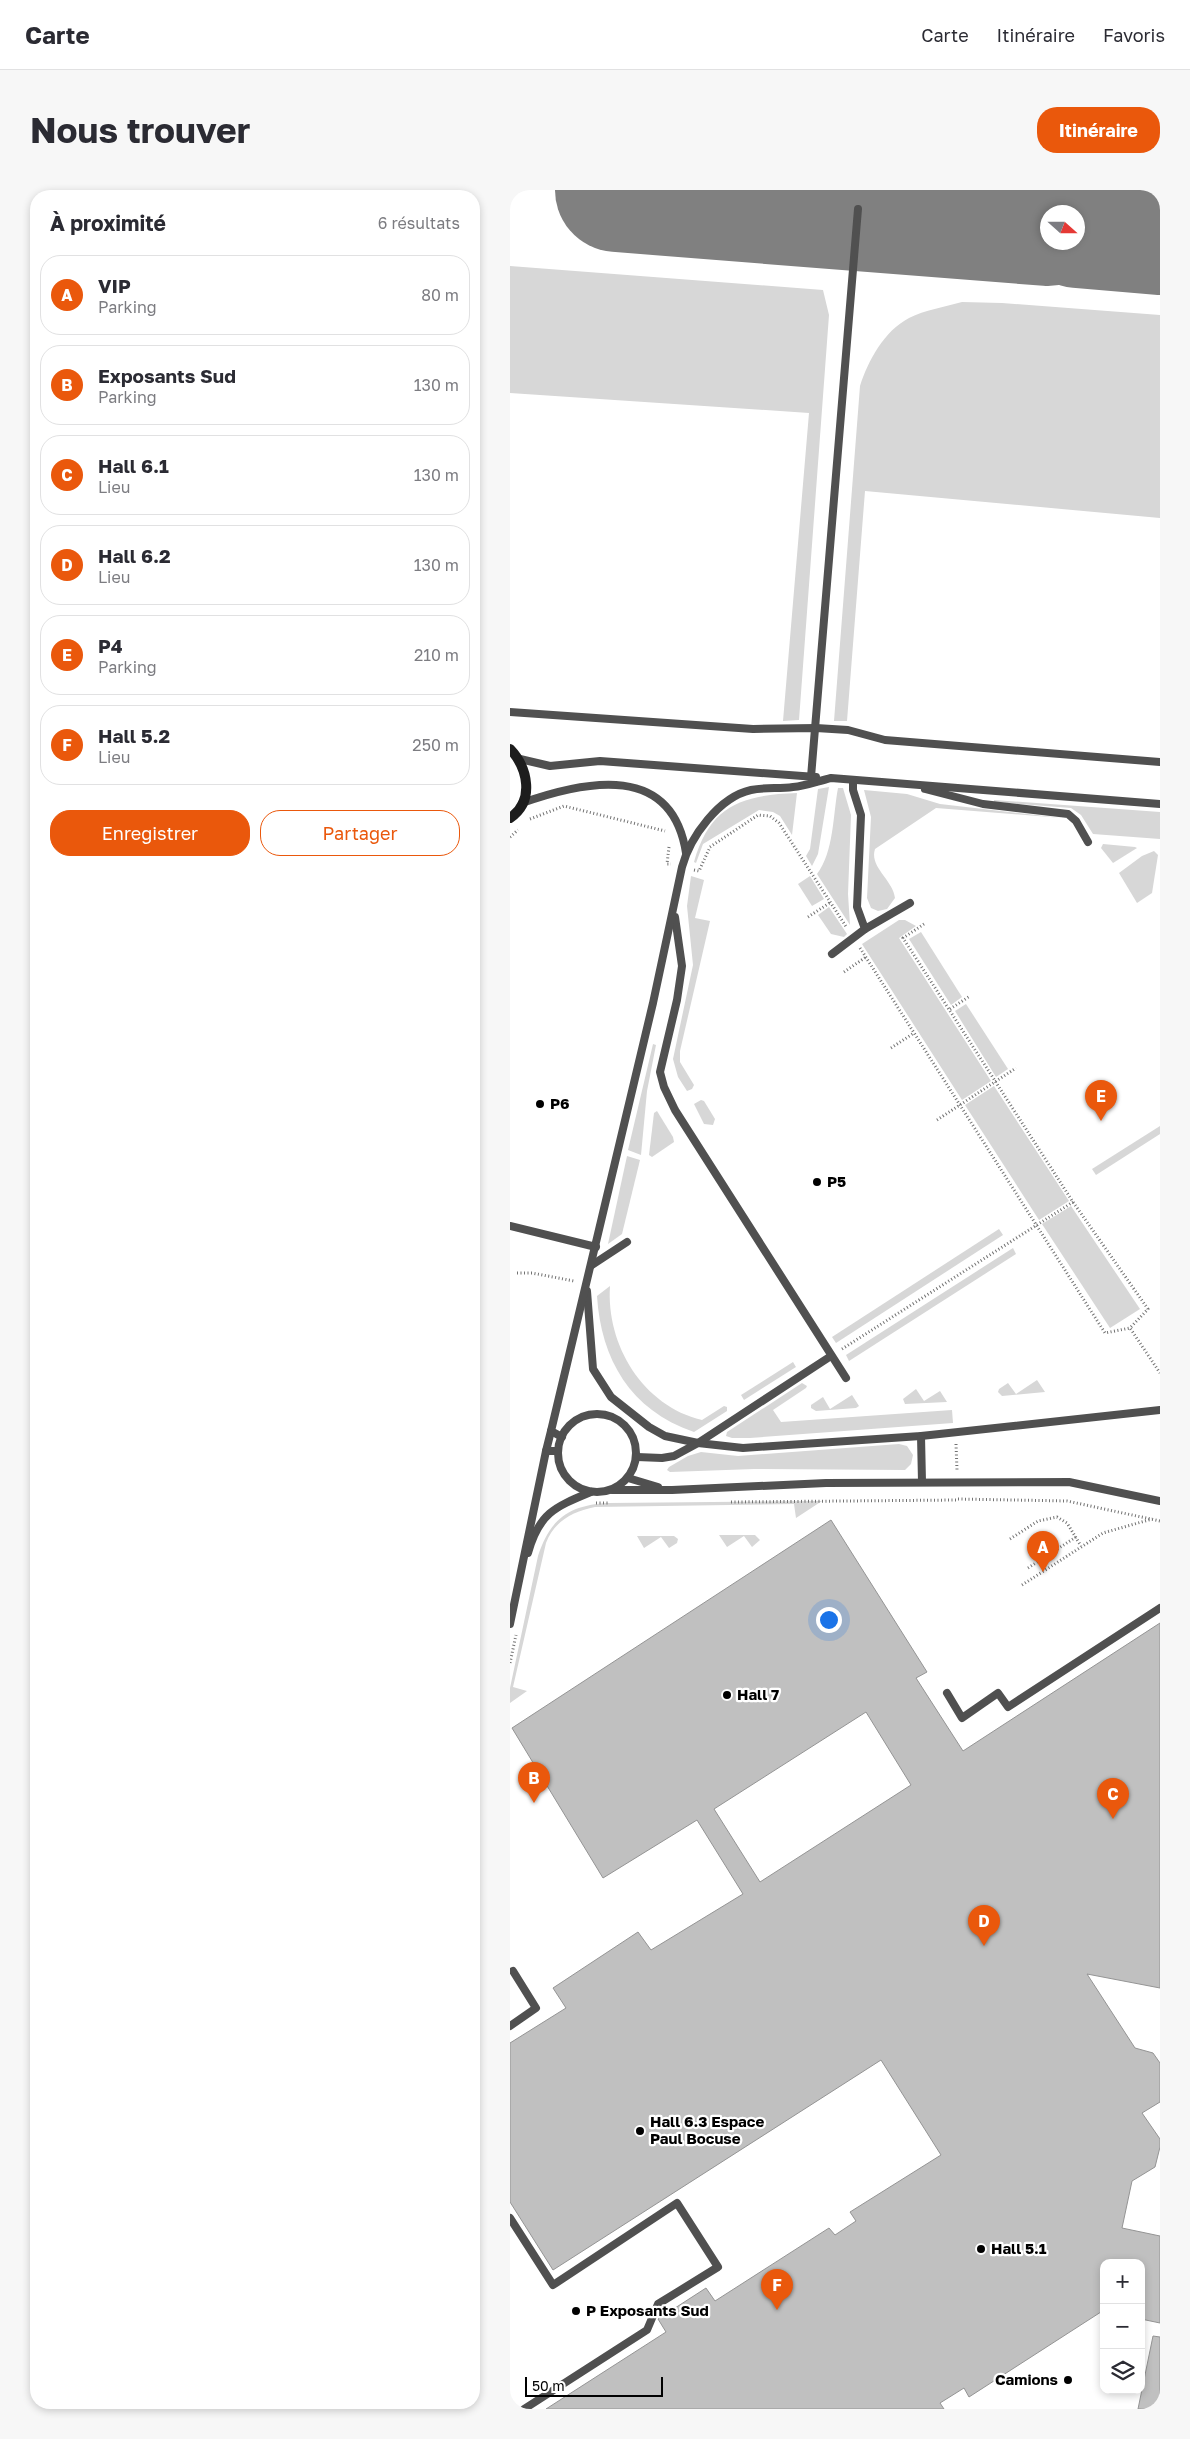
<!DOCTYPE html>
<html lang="fr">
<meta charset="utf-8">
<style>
:root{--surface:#fff;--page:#f7f7f7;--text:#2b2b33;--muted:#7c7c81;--line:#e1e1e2;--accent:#ea580c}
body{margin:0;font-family:"Golos Text",sans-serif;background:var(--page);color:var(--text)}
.controls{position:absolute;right:15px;bottom:15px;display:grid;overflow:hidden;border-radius:10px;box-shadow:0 2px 8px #0003}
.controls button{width:45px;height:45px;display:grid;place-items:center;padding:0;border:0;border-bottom:1px solid var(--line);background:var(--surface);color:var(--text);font:25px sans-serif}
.compass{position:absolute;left:530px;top:15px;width:45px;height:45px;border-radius:50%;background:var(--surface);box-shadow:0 2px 8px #0003;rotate:111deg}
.scale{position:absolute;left:15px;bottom:12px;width:138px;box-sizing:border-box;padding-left:5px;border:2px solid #000;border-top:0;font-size:14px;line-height:18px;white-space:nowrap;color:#000;-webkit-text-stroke:4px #fff;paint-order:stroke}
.you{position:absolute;left:318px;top:1429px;width:18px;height:18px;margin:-12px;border:4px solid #fff;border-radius:50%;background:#1a73e8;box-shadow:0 0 0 8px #1a73e833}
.badge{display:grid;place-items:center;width:32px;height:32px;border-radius:50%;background:var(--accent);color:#fff;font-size:16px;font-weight:700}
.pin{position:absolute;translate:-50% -41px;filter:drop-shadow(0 1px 2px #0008)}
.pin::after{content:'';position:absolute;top:26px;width:18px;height:15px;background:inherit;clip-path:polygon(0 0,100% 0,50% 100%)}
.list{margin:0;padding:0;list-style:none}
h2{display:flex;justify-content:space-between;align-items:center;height:65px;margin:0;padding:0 20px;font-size:21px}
h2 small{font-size:16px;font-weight:400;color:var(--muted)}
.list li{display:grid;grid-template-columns:32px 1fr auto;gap:15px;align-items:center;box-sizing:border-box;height:80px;margin:0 10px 10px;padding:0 10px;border:1px solid var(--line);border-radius:20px}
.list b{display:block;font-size:19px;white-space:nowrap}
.list p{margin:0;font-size:16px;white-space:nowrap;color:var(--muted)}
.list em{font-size:16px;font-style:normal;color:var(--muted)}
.actions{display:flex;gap:10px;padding:15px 20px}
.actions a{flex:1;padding:11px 0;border:1px solid var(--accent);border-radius:20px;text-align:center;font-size:18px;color:var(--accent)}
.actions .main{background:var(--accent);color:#fff}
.icon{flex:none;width:28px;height:28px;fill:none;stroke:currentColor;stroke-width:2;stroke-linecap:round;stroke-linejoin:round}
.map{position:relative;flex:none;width:650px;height:2219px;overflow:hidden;border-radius:20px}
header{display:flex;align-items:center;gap:30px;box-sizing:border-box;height:70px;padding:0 25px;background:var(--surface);border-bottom:1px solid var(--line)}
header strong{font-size:24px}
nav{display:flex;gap:28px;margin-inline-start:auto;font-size:18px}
.intro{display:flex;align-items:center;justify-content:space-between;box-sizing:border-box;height:120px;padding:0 30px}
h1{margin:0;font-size:35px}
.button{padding:12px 22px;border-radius:20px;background:var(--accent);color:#fff;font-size:18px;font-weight:700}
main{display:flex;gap:30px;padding:0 30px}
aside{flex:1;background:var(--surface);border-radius:20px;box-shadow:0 2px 8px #0003}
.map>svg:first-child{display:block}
.green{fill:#d7d7d7}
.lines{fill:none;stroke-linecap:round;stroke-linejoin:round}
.taxiway{stroke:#808080;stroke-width:50}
.runway{stroke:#808080;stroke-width:124}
.building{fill:#c0c0c0;stroke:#949494;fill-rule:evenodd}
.path{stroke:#727272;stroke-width:3;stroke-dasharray:1 2.5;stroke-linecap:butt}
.lane{stroke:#505050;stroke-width:8}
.secondary{stroke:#1d1d1d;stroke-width:10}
.poi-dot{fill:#000;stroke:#fff;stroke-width:2}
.labels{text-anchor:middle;stroke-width:4.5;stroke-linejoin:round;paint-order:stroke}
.poi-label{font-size:15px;font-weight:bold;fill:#000;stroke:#fff;text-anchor:start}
</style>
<header>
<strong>Carte</strong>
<nav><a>Carte</a><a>Itinéraire</a><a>Favoris</a></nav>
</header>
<div class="intro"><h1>Nous trouver</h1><a class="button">Itinéraire</a></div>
<main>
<aside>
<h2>À proximité<small>6 résultats</small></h2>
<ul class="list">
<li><span class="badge">A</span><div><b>VIP</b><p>Parking</p></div><em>80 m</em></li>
<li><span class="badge">B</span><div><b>Exposants Sud</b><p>Parking</p></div><em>130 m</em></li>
<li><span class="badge">C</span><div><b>Hall 6.1</b><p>Lieu</p></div><em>130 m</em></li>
<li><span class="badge">D</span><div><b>Hall 6.2</b><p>Lieu</p></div><em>130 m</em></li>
<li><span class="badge">E</span><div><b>P4</b><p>Parking</p></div><em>210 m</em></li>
<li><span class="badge">F</span><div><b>Hall 5.2</b><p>Lieu</p></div><em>250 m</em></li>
</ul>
<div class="actions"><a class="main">Enregistrer</a><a>Partager</a></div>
</aside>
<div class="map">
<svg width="650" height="2219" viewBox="0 0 650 2219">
<rect width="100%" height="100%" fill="#fff"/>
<g class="green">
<path d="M 0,76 L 313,100 L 319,125 L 289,530 L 273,531 L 299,223 L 0,203 Z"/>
<path d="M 452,112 L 492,113 L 650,125 L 650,328 L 355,301 L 337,531 L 324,531 L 350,196 C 358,171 374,141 399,128 C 415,120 434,117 452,112 Z"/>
<path d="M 319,597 L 308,664 L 302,676 L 296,666 L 300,659 L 308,599 Z"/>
<path d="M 328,598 L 333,598 L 341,625 L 338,704 L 340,735 L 307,684 C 324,662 323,624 328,598 Z"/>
<path d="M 354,600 L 397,604 L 430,614 L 552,628 L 426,618 L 365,659 C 359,677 383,690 385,708 L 377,719 L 368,721 L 361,718 L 357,708 L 361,627 Z"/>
<path d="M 287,603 L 282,645 L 270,626 L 263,622 L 249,620 L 193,654 L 186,673 L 184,672 C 200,615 232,605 287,603 Z"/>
<path d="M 484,610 L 650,622 L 650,649 L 583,644 L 571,625 L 561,618 L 484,612 Z"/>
<path d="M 593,654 L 625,657 L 627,658 L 603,673 L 591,658 Z"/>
<path d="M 644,661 L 648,665 L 642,703 L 627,713 L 609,683 L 632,666 Z"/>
<path d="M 181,686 L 194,690 L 185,728 L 200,731 L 170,861 L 170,872 L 184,895 L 182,899 L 177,901 L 168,887 L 163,869 L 183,775 L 177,716 Z"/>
<path d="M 300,686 L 314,709 L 302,716 L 288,694 Z"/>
<path d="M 319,717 L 337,744 L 334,747 L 321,744 L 308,725 Z"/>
<path d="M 389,730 L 395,730 L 406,736 L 389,748 L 481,891 L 452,910 L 352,754 Z"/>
<path d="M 411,742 L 452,807 L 441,815 L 399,749 Z"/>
<path d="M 456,814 L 498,879 L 486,887 L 445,821 Z"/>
<path d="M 143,854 L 146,855 L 137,901 L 131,965 L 118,960 Z"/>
<path d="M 484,896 L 559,1011 L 529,1030 L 455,915 Z"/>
<path d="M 191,910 L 194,911 L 205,929 L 203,935 L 194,934 L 184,914 Z"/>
<path d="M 147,921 L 163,947 L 164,952 L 142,967 L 139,965 L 144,923 Z"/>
<path d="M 650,936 L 650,944 L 586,985 L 582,979 Z"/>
<path d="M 117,966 L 130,970 L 112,1044 L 98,1054 Z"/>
<path d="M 561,1016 L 630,1119 L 600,1138 L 532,1034 Z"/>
<path d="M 489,1039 L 493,1045 L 326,1153 L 322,1147 Z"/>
<path d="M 503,1058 L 506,1064 L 339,1171 L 336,1165 Z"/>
<path d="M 100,1096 C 96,1155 133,1216 192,1230 L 214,1216 L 217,1217 L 217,1221 L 184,1242 C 120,1220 91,1169 87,1106 Z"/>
<path d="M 283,1172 L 286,1177 L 234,1210 L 231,1205 Z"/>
<path d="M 527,1190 L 535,1202 L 492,1206 L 488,1202 L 489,1199 L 498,1193 L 506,1204 Z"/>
<path d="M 292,1193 L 297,1196 L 296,1198 L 263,1220 L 271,1232 L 442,1220 L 443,1233 L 240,1248 L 222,1248 L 216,1246 L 217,1242 Z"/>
<path d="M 406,1199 L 414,1211 L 430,1201 L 437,1212 L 395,1214 L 393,1209 Z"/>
<path d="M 342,1205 L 349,1216 L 346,1218 L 306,1221 L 301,1218 L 301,1215 L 313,1207 L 320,1219 Z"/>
<path d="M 389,1254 L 397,1256 L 403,1265 L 401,1274 L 395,1280 L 244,1279 L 160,1282 L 157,1280 L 159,1277 L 178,1266 L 191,1262 L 228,1266 Z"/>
<path d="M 312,1311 L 286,1328 L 284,1314 L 85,1317 C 64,1321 44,1331 36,1353 L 3,1497 L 17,1501 L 0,1513 L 0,1498 L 28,1366 C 40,1329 59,1315 98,1313 Z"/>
<path d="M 209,1345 L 245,1345 L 250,1350 L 242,1357 L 234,1346 L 217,1357 Z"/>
<path d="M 127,1346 L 164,1346 L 168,1349 L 167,1353 L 159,1358 L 151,1347 L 134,1358 Z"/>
</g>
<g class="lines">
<path class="taxiway" d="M 437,0 L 481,29"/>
<g class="runway">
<path d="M 107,0 L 538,34"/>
<path d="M 568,36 L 650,43"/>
</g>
</g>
<g class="building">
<path d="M 321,1330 L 417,1482 L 406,1488 L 453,1561 L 650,1433 L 650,1798 L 577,1784 L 625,1858 L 643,1863 L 650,1873 L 650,1912 L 632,1923 L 650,1949 L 650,1957 L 645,1977 L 622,1991 L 612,2038 L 650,2046 L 650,2133 L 631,2129 L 631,2073 L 594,2073 L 594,2120 L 459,2207 L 454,2198 L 430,2213 L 434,2219 L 36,2219 L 156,2142 L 148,2129 L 196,2098 L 205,2111 L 319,2038 L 325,2045 L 346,2031 L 340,2022 L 431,1965 L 371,1870 L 43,2080 L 0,2012 L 0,1853 L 56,1818 L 43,1798 L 128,1742 L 141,1760 L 233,1704 L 187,1630 L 93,1688 L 2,1538 ZM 356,1522 L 401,1595 L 250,1692 L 204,1619 Z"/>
<path d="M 643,2146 L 650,2147 L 650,2219 L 628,2219 Z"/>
</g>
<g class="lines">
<g class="path">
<path d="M 20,629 L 54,616 L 155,641"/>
<path d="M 0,647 L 8,640"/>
<path d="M 159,657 L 157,674 L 161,674"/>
<path d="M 184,680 L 189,681 L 200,657 L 248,625 L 260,626 L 269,633 L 337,738"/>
<path d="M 298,727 L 321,712"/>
<path d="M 414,734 L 393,748 L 563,1012 L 638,1119 L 620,1138 L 650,1183"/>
<path d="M 350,758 L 595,1143 L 620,1138"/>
<path d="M 334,782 L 356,767"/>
<path d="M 440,819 L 460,806"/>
<path d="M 381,858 L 404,843"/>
<path d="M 427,930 L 506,878"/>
<path d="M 7,1083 L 22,1083 L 64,1091"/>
<path d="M 332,1159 L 563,1012"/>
<path d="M 446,1254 L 447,1280"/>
<path d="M 448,1309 L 557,1311 L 650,1331"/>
<path d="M 221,1312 L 448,1310"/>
<path d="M 86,1313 L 100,1313"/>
<path d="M 500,1349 L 528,1331 L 547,1327 L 557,1333 L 571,1356"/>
<path d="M 518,1378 L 566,1347"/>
<path d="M 512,1395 L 593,1343 L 642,1329"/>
<path d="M 0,1473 L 6,1445"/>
</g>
<g class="lane">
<path d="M 0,522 L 243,539 L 306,538 L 338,540 L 375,550 L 650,572"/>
<path d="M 10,569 L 40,576 L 90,571 L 306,587"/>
<path d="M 301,587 L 348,19"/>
<path d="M 343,590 L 343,600 L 351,625 L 347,717 L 355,739 L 400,713"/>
<path d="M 415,599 L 473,614 L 558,624 L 566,631 L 578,652"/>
<path d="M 12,613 C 77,590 162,573 176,663"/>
<path d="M 165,727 L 172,776 L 167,810 L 150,882 L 154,897 L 165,920 L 336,1188"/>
<path d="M 322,764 L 355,739"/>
<path d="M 0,1036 L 86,1057"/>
<path d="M 82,1075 L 117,1052"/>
<path d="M 77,1101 L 83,1179 L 101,1207 L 139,1237 L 155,1246 L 188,1253 L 233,1258 L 411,1246 L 650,1220"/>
<circle cx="87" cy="1263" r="39"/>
<path d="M 411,1246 L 412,1292"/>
<path d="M 52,1247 L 41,1241 L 143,813 L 172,677 C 180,647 209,607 241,600 C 255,597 269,599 283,597 C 296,596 308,591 321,588 L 650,614"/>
<path d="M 36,1261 L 41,1241"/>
<path d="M 127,1267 L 152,1268 L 164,1266 L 188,1253 L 321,1166"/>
<path d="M 118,1288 L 148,1297"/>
<path d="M 102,1300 L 162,1300 L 316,1293 L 559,1292 L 650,1311"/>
<path d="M 18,1363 C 29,1323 45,1317 81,1302"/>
<path d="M 0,1434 L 36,1261 L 48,1261"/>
<path d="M 437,1503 L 452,1528 L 488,1503 L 498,1517 L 650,1418"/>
<path d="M 0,1836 L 26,1818 L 3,1781"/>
<path d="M 0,2028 L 43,2095 L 167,2013 L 208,2077 L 148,2114 L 137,2140 L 14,2219"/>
</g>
<path class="secondary" d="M 0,559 C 18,578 25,611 0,628"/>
</g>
<g class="poi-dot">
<circle cx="30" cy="914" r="5"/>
<circle cx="307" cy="992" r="5"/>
<circle cx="217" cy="1505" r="5"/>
<circle cx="130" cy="1941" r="5"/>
<circle cx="471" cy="2059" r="5"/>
<circle cx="66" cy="2121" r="5"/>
<circle cx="558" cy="2190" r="5"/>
</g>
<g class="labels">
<g class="poi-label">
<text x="40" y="919">P6</text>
<text x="317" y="997">P5</text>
<text x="227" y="1510">Hall 7</text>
<text x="140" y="1937">Hall 6.3 Espace<tspan x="140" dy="17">Paul Bocuse</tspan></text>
<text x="481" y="2064">Hall 5.1</text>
<text x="76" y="2126">P Exposants Sud</text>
<text x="548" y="2195" text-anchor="end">Camions</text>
</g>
</g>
</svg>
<div class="controls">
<button>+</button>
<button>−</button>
<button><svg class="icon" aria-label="layers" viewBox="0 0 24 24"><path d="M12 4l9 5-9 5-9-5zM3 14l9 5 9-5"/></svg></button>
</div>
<svg class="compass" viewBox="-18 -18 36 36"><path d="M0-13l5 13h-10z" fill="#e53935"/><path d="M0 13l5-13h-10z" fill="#7c7c81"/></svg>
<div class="scale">50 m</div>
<div class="you"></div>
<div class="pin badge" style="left:533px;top:1382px">A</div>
<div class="pin badge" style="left:24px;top:1613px">B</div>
<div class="pin badge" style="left:603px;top:1629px">C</div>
<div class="pin badge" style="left:474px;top:1756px">D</div>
<div class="pin badge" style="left:591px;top:931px">E</div>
<div class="pin badge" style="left:267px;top:2120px">F</div>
</div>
</main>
